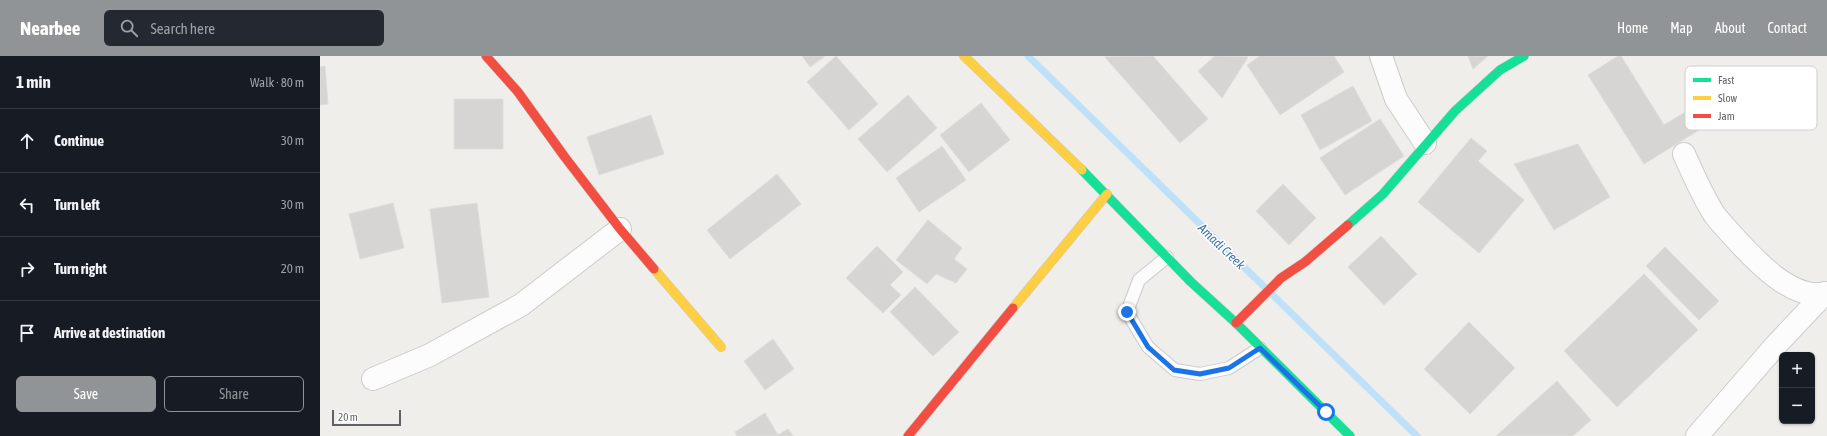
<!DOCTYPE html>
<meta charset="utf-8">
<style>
:root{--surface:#171b24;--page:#242831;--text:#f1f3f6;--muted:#9ea1a6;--line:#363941;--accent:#919496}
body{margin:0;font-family:"Asap Condensed",sans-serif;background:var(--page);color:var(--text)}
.controls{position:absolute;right:12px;bottom:12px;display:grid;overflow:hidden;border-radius:6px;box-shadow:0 1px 3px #0004}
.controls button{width:36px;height:36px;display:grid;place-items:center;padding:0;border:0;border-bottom:1px solid var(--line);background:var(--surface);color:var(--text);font:20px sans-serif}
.scale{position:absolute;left:12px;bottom:10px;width:69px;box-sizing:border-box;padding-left:4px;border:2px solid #5f6368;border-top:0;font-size:11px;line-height:14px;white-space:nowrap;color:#5f6368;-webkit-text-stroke:3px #fff;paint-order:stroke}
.stop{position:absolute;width:12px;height:12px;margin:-9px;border:3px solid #1a73e8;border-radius:50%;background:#fff}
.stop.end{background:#1a73e8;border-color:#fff;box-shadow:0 1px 4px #0008}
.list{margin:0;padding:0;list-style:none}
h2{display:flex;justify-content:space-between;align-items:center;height:52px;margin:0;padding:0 16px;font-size:17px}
h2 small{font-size:13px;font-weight:400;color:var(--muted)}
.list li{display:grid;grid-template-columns:26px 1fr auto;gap:12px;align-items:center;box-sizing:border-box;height:64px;padding:0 16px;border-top:1px solid var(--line)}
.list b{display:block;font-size:15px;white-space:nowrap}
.list em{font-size:13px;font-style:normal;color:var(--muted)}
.actions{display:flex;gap:8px;padding:12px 16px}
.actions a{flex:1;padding:9px 0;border:1px solid var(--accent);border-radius:6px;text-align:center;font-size:14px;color:var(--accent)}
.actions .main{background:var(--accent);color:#fff}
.icon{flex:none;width:22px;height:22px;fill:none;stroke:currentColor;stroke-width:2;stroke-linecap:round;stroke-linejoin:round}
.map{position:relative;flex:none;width:1507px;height:380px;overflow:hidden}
header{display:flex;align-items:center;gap:24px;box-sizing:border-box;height:56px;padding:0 20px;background:var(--accent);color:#fff}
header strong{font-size:19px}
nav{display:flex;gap:22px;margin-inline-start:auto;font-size:14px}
.search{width:280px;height:36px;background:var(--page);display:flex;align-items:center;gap:10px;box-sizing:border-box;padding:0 14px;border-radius:6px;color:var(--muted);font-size:15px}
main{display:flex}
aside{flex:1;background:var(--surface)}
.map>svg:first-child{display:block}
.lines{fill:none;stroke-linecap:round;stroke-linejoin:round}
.stream{stroke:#bfe0f9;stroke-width:7}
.building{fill:#d6d5d3;stroke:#deddd9}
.lane-casing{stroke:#cbcccc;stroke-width:14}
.street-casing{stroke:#cbcccc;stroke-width:24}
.fast-casing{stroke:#cacacb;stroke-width:10}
.slow-casing{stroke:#cacacb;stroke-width:10}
.jam-casing{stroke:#cacacb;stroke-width:10}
.lane{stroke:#fdfcfc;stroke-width:12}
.street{stroke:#fdfcfc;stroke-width:22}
.fast{stroke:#16e098;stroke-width:9}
.slow{stroke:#ffcf43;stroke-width:9}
.jam{stroke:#f24e42;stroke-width:9}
.route{stroke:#1a73e8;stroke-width:5}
.labels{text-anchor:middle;stroke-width:3;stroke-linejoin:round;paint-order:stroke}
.water-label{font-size:13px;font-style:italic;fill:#4174aa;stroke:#fff}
.key{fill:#fff;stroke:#cfd0d2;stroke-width:1}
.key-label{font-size:11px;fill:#5f6368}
</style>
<header>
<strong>Nearbee</strong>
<div class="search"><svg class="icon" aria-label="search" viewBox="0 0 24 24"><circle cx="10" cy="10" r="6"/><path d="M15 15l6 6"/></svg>Search here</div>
<nav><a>Home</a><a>Map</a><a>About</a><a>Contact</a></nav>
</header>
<main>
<aside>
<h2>1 min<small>Walk · 80 m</small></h2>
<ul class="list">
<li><svg class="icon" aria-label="ahead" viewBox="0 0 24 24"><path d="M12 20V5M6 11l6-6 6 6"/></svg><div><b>Continue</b></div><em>30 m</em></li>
<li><svg class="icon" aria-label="left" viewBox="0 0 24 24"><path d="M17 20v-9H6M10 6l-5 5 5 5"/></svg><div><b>Turn left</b></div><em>30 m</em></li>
<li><svg class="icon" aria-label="right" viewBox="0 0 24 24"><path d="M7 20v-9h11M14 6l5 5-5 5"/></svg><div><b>Turn right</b></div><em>20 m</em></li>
<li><svg class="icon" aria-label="arrive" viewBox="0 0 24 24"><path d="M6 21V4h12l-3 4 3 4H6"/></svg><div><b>Arrive at destination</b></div></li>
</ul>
<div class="actions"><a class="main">Save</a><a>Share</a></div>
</aside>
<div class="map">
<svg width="1507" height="380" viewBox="0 0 1507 380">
<rect width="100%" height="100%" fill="#efeeea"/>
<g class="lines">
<path class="stream" d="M 708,0 L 1097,380"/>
</g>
<g class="building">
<path d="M 482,0 L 505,0 L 490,11 Z"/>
<path d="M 516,0 L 558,48 L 529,74 L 487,26 Z"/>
<path d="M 833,0 L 888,63 L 860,87 L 785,1 Z"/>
<path d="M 895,0 L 928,1 L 902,42 L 878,15 Z"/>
<path d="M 940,0 L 1014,0 L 1024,16 L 960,59 L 927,9 Z"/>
<path d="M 1148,0 L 1168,0 L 1153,13 Z"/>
<path d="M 1298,0 L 1301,0 L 1344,69 L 1372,52 L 1384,71 L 1324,108 L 1268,19 Z"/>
<path d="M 5,10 L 8,48 L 0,49 L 0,11 Z"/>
<path d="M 1033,30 L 1052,65 L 1000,94 L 981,59 Z"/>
<path d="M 588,39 L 617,72 L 567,116 L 538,83 Z"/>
<rect x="134" y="43" width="49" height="50"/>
<path d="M 661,47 L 690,84 L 649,116 L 620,79 Z"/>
<path d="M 331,59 L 344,98 L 279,119 L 267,81 Z"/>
<path d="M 1060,63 L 1084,100 L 1025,139 L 1000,102 Z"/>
<path d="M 1151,82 L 1167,95 L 1158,105 L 1204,144 L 1159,197 L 1098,146 Z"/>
<path d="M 1258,88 L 1290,141 L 1234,174 L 1194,108 Z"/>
<path d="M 622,90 L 646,124 L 599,156 L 576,122 Z"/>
<path d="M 457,118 L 481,148 L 410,203 L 387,174 Z"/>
<path d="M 963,128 L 996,162 L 969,189 L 936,155 Z"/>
<path d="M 73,147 L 84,192 L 40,203 L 29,158 Z"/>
<path d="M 157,147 L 169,241 L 122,247 L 110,153 Z"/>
<path d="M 608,164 L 642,192 L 634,203 L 647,213 L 636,227 L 616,218 L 607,228 L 576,204 Z"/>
<path d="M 1061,180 L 1097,218 L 1064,249 L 1028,211 Z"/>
<path d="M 557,190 L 583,216 L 570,229 L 581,239 L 563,257 L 526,222 Z"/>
<path d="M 1345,191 L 1399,245 L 1379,264 L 1326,210 Z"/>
<path d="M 1324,218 L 1378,274 L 1297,351 L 1244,295 Z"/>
<path d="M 595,231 L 639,276 L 613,300 L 570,256 Z"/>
<path d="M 1149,266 L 1195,312 L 1150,358 L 1104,313 Z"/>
<path d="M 453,283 L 474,313 L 445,334 L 424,305 Z"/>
<path d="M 1237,325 L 1271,364 L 1253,380 L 1176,380 Z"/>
<path d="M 445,357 L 458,379 L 468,373 L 473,380 L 417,380 L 415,376 Z"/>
</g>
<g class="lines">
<defs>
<path id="lane" d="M 847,201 L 819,224 L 807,256 L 828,291 L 855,314 L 880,318 L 909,312 L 940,292"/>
<g id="street">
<path d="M 1061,0 L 1076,43 L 1105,87"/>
<path d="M 1364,98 C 1373,118 1382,139 1394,158 C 1399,165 1406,172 1412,179 C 1433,202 1472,246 1507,237"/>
<path d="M 53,323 L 110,299 L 201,249 L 300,173"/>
<path d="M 1377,380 L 1456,289 L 1505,237"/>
</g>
<g id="fast">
<path d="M 762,114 L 871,226 L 916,267 L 1030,380"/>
<path d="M 1028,169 L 1063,138 L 1135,55 L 1180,14 L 1204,0"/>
</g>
<g id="slow">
<path d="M 644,0 L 762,114"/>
<path d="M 334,213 L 401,291"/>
<path d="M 693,252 L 787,138"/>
</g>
<g id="jam">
<path d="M 166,0 L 198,36 L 244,100 L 300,173 L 334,213"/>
<path d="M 916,267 L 961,222 L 985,206 L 1028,169"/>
<path d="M 588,380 L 693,252"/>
</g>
</defs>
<use href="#lane" class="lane-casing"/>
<use href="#street" class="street-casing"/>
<use href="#fast" class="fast-casing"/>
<use href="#slow" class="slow-casing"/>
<use href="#jam" class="jam-casing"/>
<use href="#lane" class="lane"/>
<use href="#street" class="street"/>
<use href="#fast" class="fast"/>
<use href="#slow" class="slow"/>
<use href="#jam" class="jam"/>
</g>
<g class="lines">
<path class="route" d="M 807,256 L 828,291 L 854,314 L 880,318 L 909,312 L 940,292 L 1006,356"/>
</g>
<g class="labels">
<g class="water-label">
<text transform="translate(902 190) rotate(44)" y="5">Amadi Creek</text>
</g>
</g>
<rect x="1365" y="10" width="132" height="64" rx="6" class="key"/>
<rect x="1373" y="22" width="18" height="4" fill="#16e098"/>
<rect x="1373" y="40" width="18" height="4" fill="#ffcf43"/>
<rect x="1373" y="58" width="18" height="4" fill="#f24e42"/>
<g class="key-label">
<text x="1398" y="28">Fast</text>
<text x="1398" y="46">Slow</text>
<text x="1398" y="64">Jam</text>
</g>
</svg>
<div class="controls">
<button>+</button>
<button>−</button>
</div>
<div class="scale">20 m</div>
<div class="stop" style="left:1006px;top:356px"></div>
<div class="stop end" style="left:807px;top:256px"></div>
</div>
</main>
